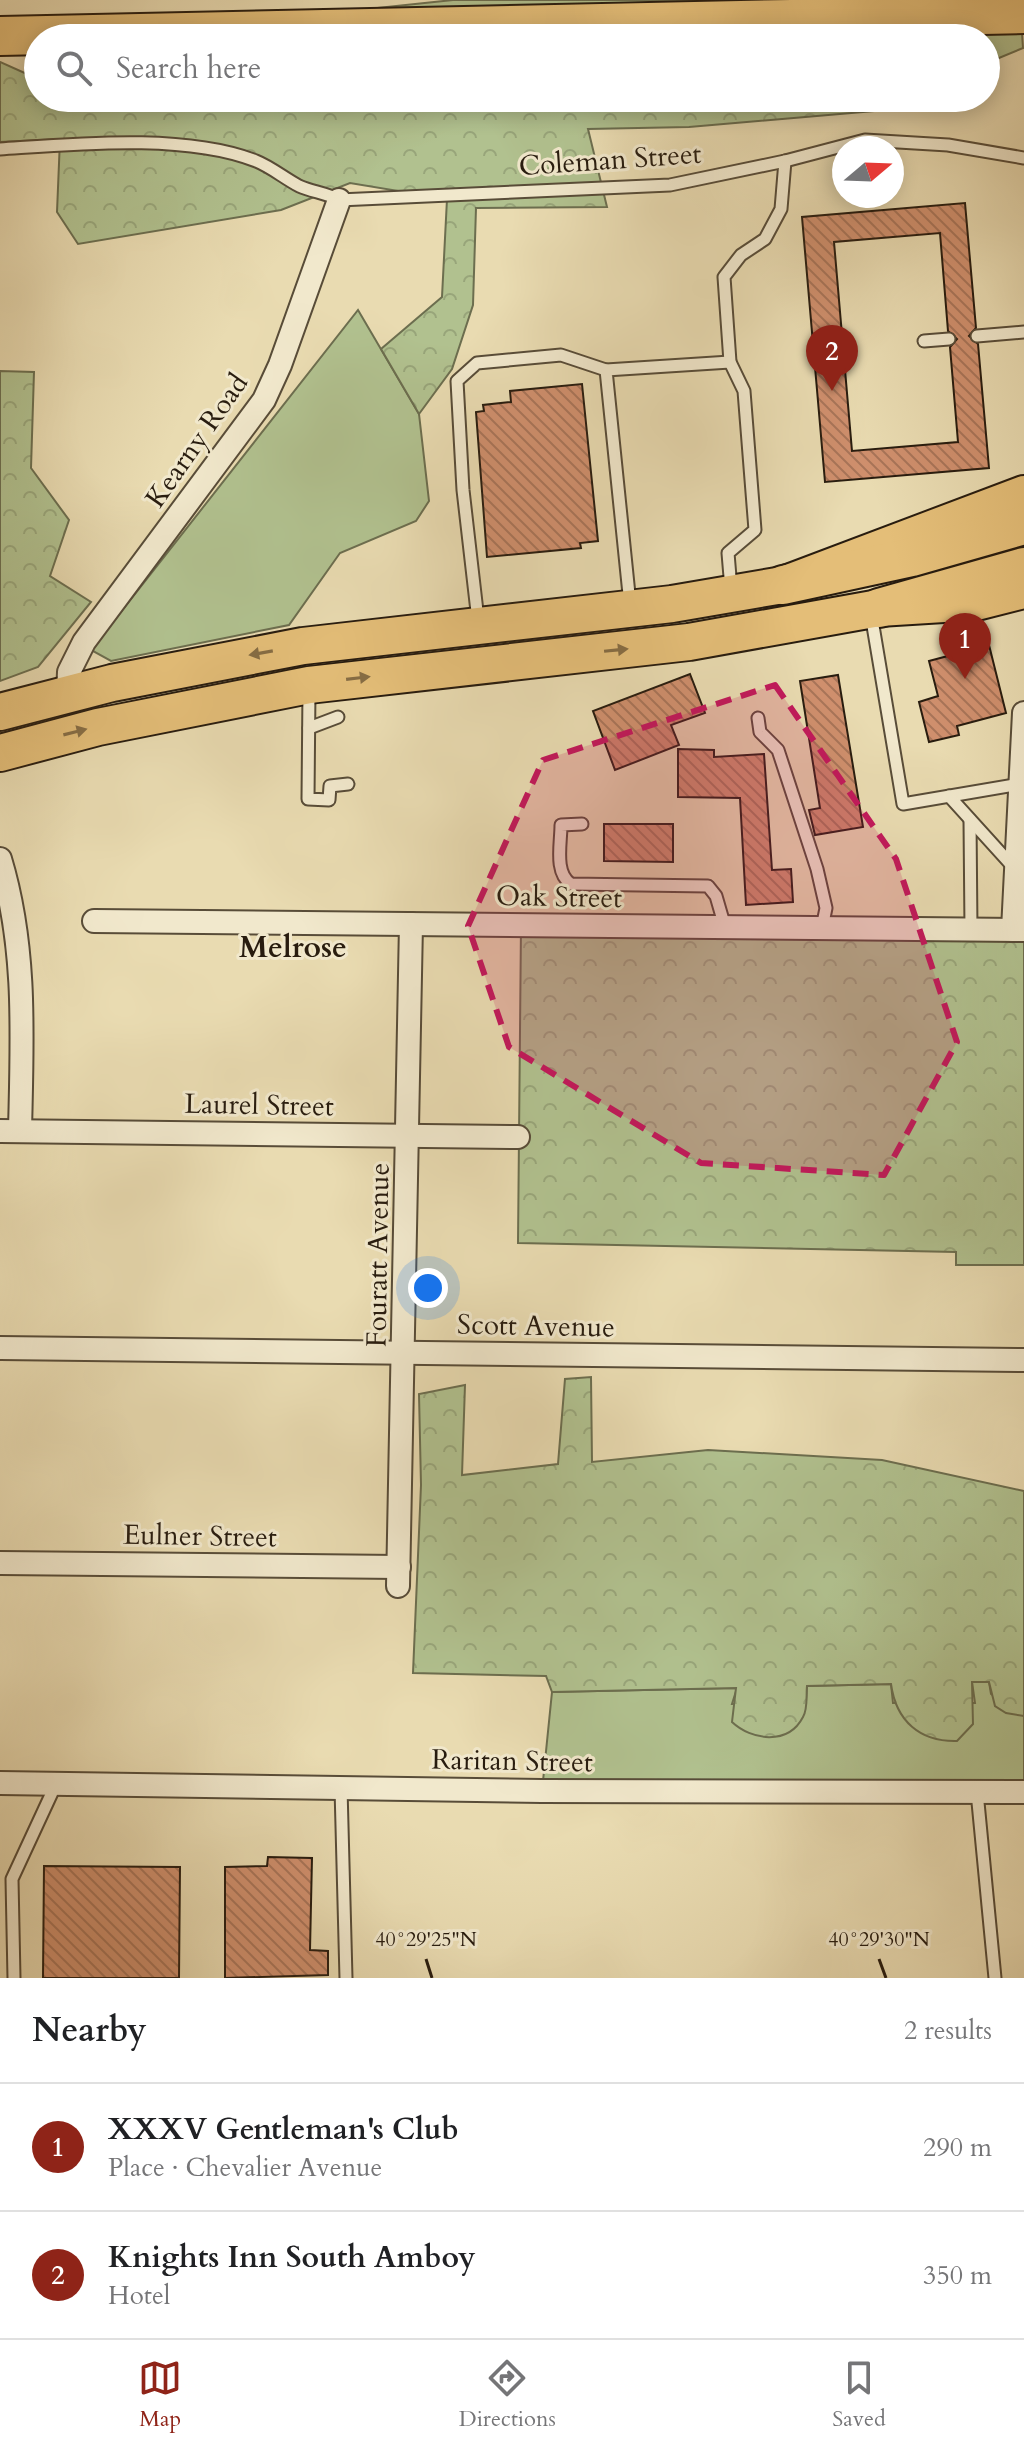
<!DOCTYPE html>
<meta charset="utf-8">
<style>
:root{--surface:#fff;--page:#f6f6f6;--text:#202124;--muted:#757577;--line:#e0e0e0;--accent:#8f2418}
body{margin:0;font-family:Cardo,serif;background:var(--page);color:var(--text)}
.compass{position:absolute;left:832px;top:136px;width:72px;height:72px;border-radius:50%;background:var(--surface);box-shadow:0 4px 20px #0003;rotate:71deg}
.you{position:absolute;left:428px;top:1288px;width:28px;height:28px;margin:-20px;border:6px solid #fff;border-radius:50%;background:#1a73e8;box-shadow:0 0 0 12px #1a73e833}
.badge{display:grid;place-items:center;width:52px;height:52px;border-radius:50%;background:var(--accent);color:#fff;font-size:26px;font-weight:700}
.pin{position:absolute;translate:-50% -66px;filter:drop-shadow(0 2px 4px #0008)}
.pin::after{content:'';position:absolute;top:42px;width:28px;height:24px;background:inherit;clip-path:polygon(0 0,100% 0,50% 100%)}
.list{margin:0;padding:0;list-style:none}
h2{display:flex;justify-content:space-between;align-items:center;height:104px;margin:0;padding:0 32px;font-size:34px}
h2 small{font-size:26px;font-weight:400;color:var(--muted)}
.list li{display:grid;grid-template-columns:52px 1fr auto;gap:24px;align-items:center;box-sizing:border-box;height:128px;padding:0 32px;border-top:2px solid var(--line)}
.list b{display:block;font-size:30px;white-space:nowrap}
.list p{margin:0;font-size:26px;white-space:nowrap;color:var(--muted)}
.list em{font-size:26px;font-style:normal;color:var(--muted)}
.icon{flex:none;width:44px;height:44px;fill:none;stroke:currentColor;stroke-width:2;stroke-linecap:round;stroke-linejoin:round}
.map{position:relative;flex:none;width:1024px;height:1978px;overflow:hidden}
.search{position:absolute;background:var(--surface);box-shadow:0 4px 20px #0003;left:24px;right:24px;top:24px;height:88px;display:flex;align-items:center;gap:20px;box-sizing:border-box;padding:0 28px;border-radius:44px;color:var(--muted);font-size:30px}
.sheet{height:360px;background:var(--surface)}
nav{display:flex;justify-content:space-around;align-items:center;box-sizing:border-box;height:112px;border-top:2px solid var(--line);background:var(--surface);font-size:22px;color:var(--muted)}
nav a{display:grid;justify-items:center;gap:4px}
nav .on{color:var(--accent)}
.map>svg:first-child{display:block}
.grass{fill:#b1c18f;stroke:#6c6e4f;stroke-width:2}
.forest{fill:url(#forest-crowns);stroke:#6c6e4f;stroke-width:2}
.building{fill:url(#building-back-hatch);stroke:#281c0f;stroke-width:2;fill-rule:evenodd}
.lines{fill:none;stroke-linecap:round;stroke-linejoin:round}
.service-casing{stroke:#584c38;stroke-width:15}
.minor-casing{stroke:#584c38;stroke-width:26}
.trunk-casing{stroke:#281c0f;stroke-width:40}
.motorway-casing{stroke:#281c0f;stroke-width:42}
.service{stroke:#f1e8cc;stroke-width:11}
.minor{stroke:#f1e8cc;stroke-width:22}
.trunk{stroke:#e4be78;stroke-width:36}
.motorway{stroke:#e4be78;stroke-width:38}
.oneway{fill:#866d44}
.marked{fill:#c2185b;fill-opacity:0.2;stroke:#c2185b;stroke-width:6;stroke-dasharray:16 10;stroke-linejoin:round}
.ticks{fill:none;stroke:#281c0f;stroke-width:3}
.labels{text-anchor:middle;stroke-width:6;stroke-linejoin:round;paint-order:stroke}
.street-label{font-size:28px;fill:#281c0f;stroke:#f1e8cc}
.neighbourhood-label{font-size:30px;font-weight:bold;fill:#281c0f;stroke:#f1e8cc}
.ticks-label{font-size:20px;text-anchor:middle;fill:#281c0f;stroke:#f1e8cc;stroke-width:6;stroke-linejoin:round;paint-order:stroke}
</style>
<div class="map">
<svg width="1024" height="1978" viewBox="0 0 1024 1978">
<defs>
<pattern id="forest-crowns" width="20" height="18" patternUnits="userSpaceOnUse" patternTransform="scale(2)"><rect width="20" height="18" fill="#b1c18f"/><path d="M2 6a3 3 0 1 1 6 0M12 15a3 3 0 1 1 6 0" fill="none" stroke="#98a57a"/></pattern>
<pattern id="building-back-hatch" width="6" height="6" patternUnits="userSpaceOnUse" patternTransform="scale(2)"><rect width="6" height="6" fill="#cf8f6d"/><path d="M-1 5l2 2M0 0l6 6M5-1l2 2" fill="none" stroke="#a87458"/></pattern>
</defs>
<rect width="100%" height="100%" fill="#e9dbb1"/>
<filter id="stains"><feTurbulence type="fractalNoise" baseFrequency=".0025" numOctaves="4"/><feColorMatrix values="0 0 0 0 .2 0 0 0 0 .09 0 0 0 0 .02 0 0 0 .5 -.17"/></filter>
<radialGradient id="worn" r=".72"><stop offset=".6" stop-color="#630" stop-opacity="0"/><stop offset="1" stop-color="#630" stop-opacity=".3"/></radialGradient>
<g class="grass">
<path d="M 453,0 L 1024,0 L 311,15 Z"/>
<path d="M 1022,33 L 1023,48 L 999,58 L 986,59 L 986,38 L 661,38 Z"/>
<path d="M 80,98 L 243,98 L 184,105 L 90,103 Z"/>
<path d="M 358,310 L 419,414 L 429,501 L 416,521 L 340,553 L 289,625 L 111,661 L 91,650 Z"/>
<path d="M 972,1682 L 989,1682 L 991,1694 L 1024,1716 L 1024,1792 L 542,1791 L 552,1692 L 737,1688 L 732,1704 L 806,1702 L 807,1686 L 891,1684 L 893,1703 L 975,1703 Z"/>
</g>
<g class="forest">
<path d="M 0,62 L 38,79 L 38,98 L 80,98 L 90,103 L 184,105 L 243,98 L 943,98 L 932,106 L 689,127 L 588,129 L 607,207 L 476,208 L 473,305 L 452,369 L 419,414 L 381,349 L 442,297 L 447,199 L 350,183 L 281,210 L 78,244 L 57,212 L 60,139 L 0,142 Z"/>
<path d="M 0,371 L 34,372 L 31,468 L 69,520 L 50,576 L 91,602 L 38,667 L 0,681 Z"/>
<path d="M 521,925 L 1024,930 L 1024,1265 L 956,1265 L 956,1252 L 518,1243 Z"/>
<path d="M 591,1377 L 592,1462 L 708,1450 L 882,1460 L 1024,1491 L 1024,1716 L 1006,1713 L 995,1706 L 989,1682 L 972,1682 L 973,1724 L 957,1741 C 920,1742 896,1721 891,1684 L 807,1686 C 806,1695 808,1709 803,1717 C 788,1746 751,1740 732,1722 L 736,1688 L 552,1692 L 546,1676 L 413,1673 L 421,1485 L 419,1394 L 465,1385 L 462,1475 L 558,1464 L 565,1379 Z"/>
</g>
<g class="building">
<path d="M 965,203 L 976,328 L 969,336 L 978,344 L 989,468 L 825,482 L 802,217 ZM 940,233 L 948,331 L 957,339 L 950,347 L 958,442 L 852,451 L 834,242 Z"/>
<path d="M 582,384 L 598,541 L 580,543 L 581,548 L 487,557 L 476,412 L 484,411 L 483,405 L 511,402 L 510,391 Z"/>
<path d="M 989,645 L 1006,713 L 957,726 L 959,735 L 929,742 L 919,702 L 938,696 L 929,661 Z"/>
<path d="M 690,674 L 705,713 L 671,725 L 679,745 L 615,770 L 593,711 Z"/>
<path d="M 838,675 L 863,827 L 815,835 L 809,810 L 820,808 L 800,681 Z"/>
<path d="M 678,749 L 714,750 L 714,757 L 764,754 L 772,870 L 791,869 L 793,902 L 746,905 L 740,798 L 678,797 Z"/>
<path d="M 604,824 L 673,824 L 673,862 L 604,861 Z"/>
<path d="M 268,1857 L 312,1858 L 310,1950 L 328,1951 L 328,1975 L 225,1978 L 225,1867 L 267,1866 Z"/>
<path d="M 44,1866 L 180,1867 L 179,1978 L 43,1978 Z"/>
</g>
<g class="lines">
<defs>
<g id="service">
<path d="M 0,149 C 75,144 185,133 256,161 C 271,167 284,178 299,186 C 312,192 327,193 339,200 L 670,185 L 785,161 L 865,140 L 948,145 L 1024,158"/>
<path d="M 977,336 L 1024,332"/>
<path d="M 924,341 L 949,339"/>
<path d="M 731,589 L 728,553 L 755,530 L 744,391 L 730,362 L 724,277 L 741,255 L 765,239 L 781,209 L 785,161"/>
<path d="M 630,604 L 606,370 L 730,362"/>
<path d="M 871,614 L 903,804 L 1020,784"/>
<path d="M 478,620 L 463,490 L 457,381 L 477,363 L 561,355 L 606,370"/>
<path d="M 309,690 L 308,799 L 329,800 L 330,786 L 348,784"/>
<path d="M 758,718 L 760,732 L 778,750 L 817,869 L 826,908 L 822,928"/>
<path d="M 309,728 L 338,717"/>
<path d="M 949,796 L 1016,870"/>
<path d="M 970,820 L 971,930"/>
<path d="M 582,824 L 561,825 C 561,844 554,873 571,884 L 708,886 L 716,896 L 725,927"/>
<path d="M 341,1788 L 346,1978"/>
<path d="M 977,1792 L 995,1978"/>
<path d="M 14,1978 L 12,1879 L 56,1784"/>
</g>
<g id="minor">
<path d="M 68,693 L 69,672 L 84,642 L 264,400 L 280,365 L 339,200"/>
<path d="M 0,859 C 27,948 22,1039 20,1131"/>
<path d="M 94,921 L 1024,930"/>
<path d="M 1013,930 L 1024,713"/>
<path d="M 0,1131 L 518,1137"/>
<path d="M 0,1348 L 1024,1360"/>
<path d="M 0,1563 L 399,1567"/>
<path d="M 398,1586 L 411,924"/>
<path d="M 0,1783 L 542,1791 L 1024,1792"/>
</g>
<g id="trunk">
<path d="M 0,712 L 112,683 L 303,646 L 672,604 L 783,585 L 1024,494"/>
<path d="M 0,753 L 98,727 L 309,685 L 689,642 L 879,608 L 976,602 L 1024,590"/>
</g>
<g id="motorway">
<path d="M 0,36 L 1024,14"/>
<path d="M 783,585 L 912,557 L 1024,525"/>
<path d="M 879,608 L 1024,567"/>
</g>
</defs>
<use href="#service" class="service-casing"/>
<use href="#minor" class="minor-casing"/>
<use href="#trunk" class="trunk-casing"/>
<use href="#motorway" class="motorway-casing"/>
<use href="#service" class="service"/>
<use href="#minor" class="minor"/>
<use href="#trunk" class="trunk"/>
<use href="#motorway" class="motorway"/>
</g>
<defs><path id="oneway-solid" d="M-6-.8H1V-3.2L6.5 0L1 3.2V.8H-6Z" transform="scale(2)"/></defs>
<g class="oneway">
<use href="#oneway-solid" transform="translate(616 650) rotate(-6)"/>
<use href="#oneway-solid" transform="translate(261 653) rotate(170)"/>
<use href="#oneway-solid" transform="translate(358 678) rotate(-7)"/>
<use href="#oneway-solid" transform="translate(75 732) rotate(-14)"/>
</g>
<path class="marked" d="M 775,685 L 896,859 L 957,1042 L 884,1175 L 701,1163 L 509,1047 L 468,926 L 543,760 Z"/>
<path class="ticks" d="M 426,1959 L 432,1978M 879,1959 L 886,1978"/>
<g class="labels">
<g class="street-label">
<text transform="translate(610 159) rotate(-4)" y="10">Coleman Street</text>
<text transform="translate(196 440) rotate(-55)" y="10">Kearny Road</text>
<text transform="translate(559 896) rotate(1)" y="10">Oak Street</text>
<text transform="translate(259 1104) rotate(1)" y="10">Laurel Street</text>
<text transform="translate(377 1255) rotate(-89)" y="10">Fouratt Avenue</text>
<text transform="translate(536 1325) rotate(1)" y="10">Scott Avenue</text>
<text transform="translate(200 1535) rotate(1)" y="10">Eulner Street</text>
<text transform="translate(512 1760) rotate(1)" y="10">Raritan Street</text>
</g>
<g class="neighbourhood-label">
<text x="293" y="957">Melrose</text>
</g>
</g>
<g class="ticks-label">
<text x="426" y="1946">40°29'25"N</text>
<text x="879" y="1946">40°29'30"N</text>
</g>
<rect width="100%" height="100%" filter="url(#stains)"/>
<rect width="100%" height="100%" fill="url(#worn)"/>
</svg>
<svg class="compass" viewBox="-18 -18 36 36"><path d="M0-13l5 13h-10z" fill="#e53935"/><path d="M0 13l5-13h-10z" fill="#757577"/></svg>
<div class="you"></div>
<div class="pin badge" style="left:965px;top:679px">1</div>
<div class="pin badge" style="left:832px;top:391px">2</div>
<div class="search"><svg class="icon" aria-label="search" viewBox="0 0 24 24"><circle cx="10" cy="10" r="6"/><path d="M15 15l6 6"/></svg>Search here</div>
</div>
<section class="sheet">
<h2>Nearby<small>2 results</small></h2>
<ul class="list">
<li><span class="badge">1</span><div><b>XXXV Gentleman's Club</b><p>Place · Chevalier Avenue</p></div><em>290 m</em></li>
<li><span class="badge">2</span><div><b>Knights Inn South Amboy</b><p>Hotel</p></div><em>350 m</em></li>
</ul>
</section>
<nav>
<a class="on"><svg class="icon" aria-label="map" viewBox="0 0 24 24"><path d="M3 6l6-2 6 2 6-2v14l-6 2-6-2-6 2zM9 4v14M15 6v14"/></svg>Map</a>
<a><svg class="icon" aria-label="directions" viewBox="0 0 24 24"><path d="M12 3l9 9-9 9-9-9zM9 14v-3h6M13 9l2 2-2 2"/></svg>Directions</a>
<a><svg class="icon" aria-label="saved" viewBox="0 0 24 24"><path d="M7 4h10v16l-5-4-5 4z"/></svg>Saved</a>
</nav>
